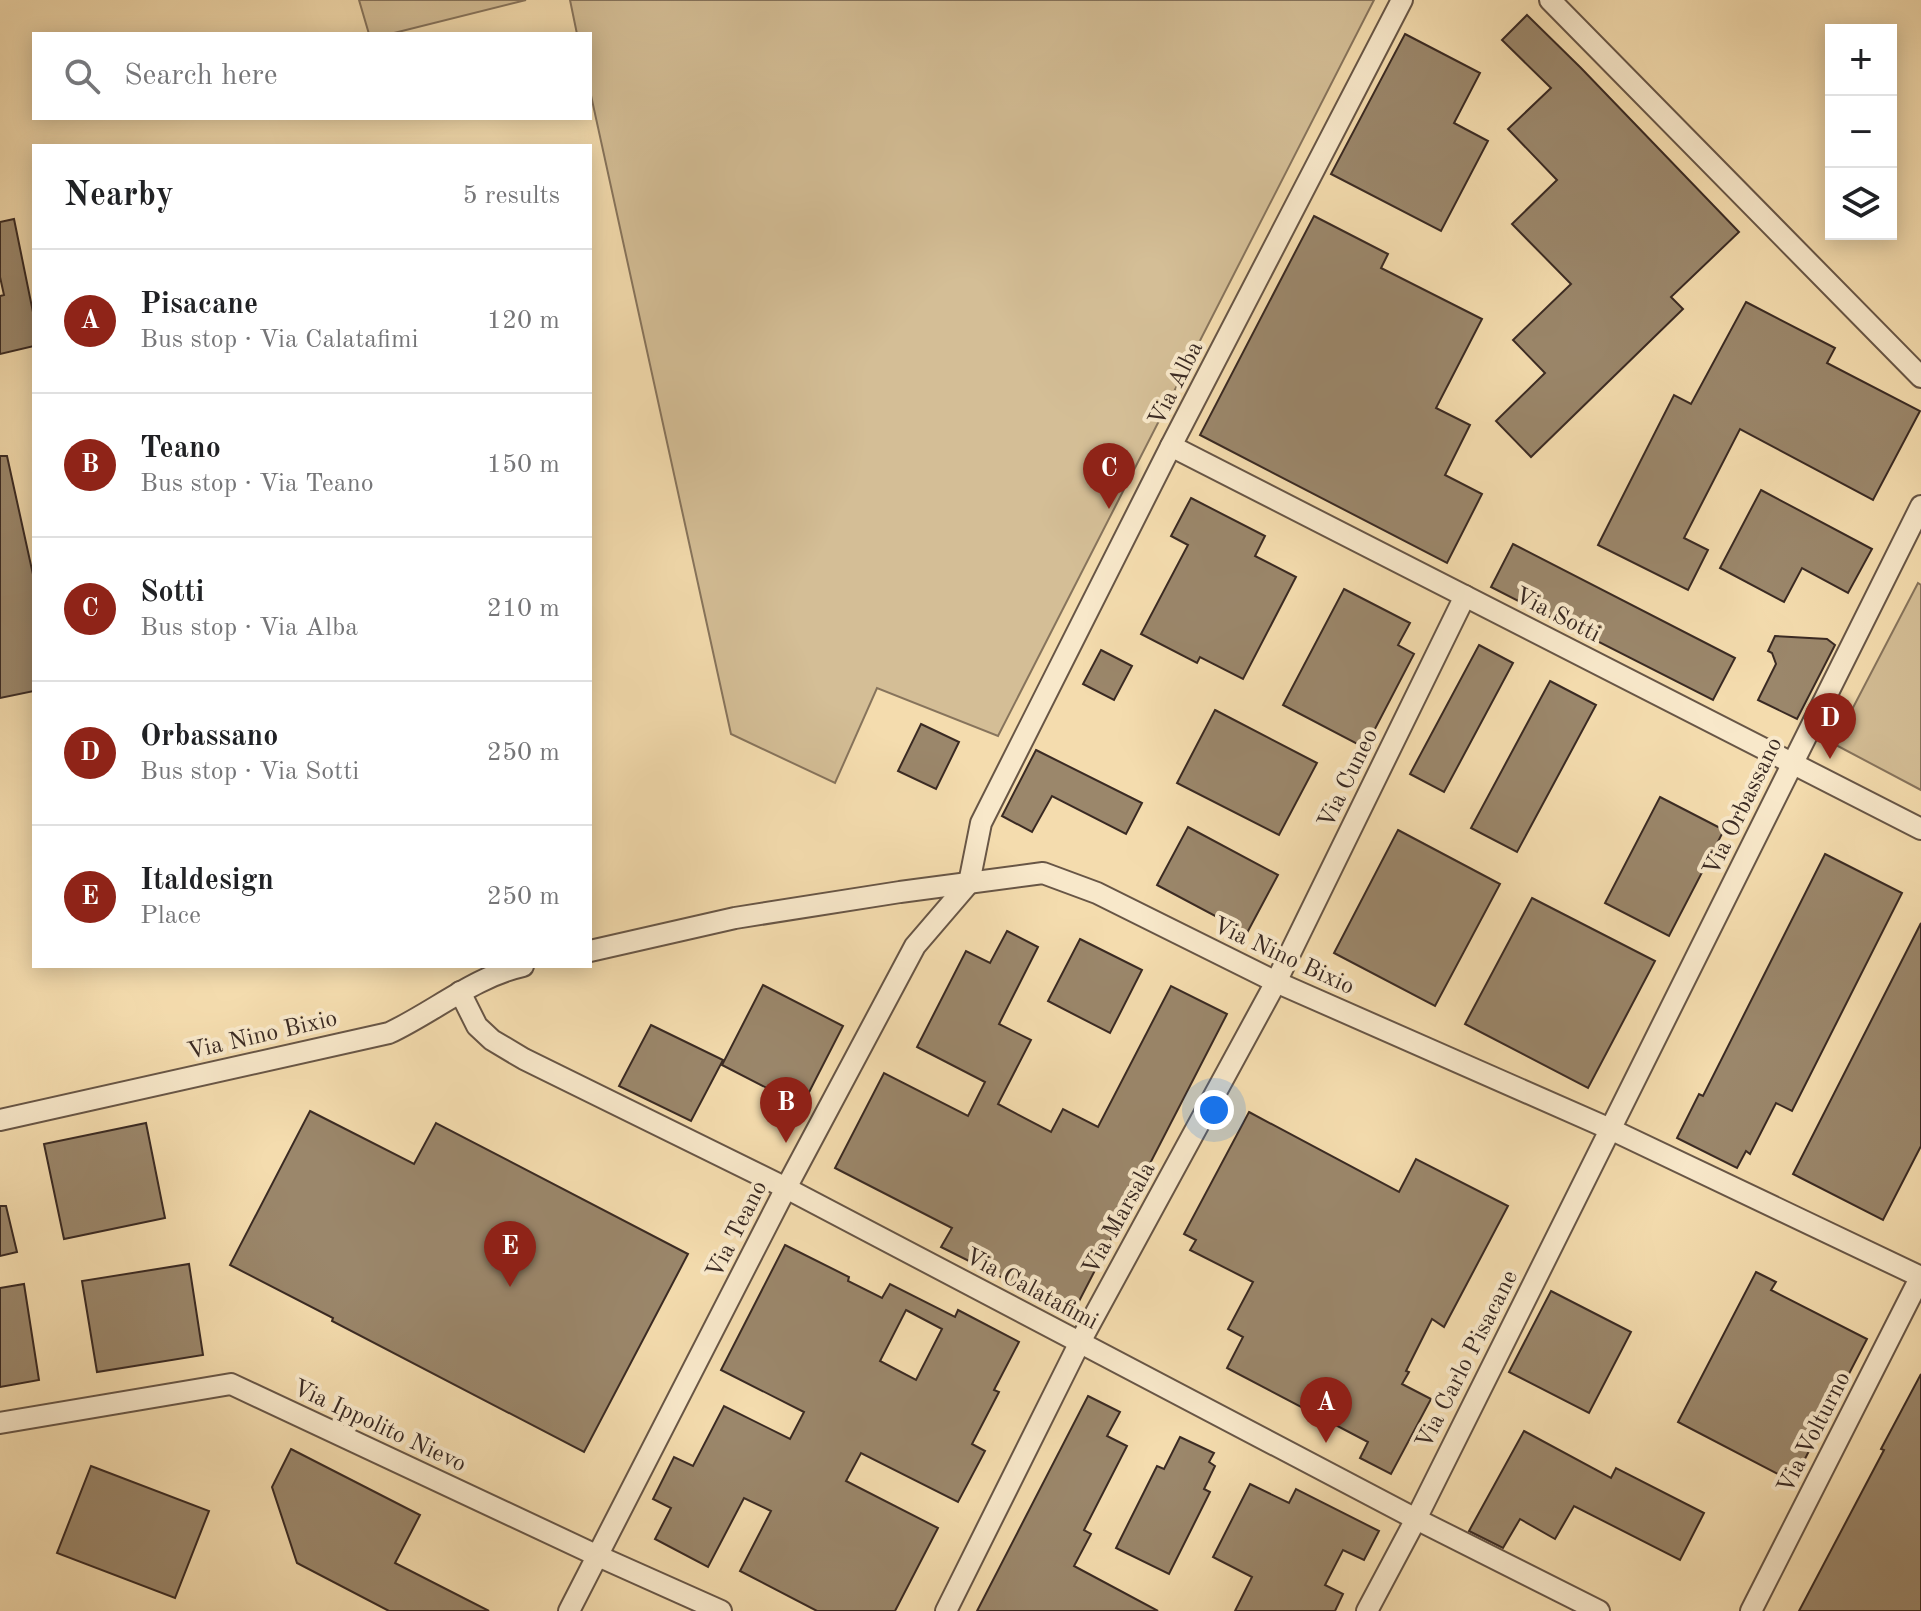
<!DOCTYPE html>
<meta charset="utf-8">
<style>
:root{--surface:#fff;--page:#f6f6f6;--text:#202124;--muted:#757577;--line:#e0e0e0;--accent:#8f2418}
body{margin:0;font-family:"Old Standard TT",serif;background:var(--page);color:var(--text)}
.controls{position:absolute;right:24px;top:24px;display:grid;overflow:hidden;border-radius:0px;box-shadow:0 4px 20px #0003}
.controls button{width:72px;height:72px;display:grid;place-items:center;padding:0;border:0;border-bottom:2px solid var(--line);background:var(--surface);color:var(--text);font:40px sans-serif}
.you{position:absolute;left:1214px;top:1110px;width:28px;height:28px;margin:-20px;border:6px solid #fff;border-radius:50%;background:#1a73e8;box-shadow:0 0 0 12px #1a73e833}
.badge{display:grid;place-items:center;width:52px;height:52px;border-radius:50%;background:var(--accent);color:#fff;font-size:26px;font-weight:700}
.pin{position:absolute;translate:-50% -66px;filter:drop-shadow(0 2px 4px #0008)}
.pin::after{content:'';position:absolute;top:42px;width:28px;height:24px;background:inherit;clip-path:polygon(0 0,100% 0,50% 100%)}
.list{margin:0;padding:0;list-style:none}
h2{display:flex;justify-content:space-between;align-items:center;height:104px;margin:0;padding:0 32px;font-size:34px}
h2 small{font-size:26px;font-weight:400;color:var(--muted)}
.list li{display:grid;grid-template-columns:52px 1fr auto;gap:24px;align-items:center;box-sizing:border-box;height:144px;padding:0 32px;border-top:2px solid var(--line)}
.list b{display:block;font-size:30px;white-space:nowrap}
.list p{margin:0;font-size:26px;white-space:nowrap;color:var(--muted)}
.list em{font-size:26px;font-style:normal;color:var(--muted)}
.icon{flex:none;width:44px;height:44px;fill:none;stroke:currentColor;stroke-width:2;stroke-linecap:round;stroke-linejoin:round}
.map{position:relative;flex:none;width:1921px;height:1611px;overflow:hidden}
.search{position:absolute;background:var(--surface);box-shadow:0 4px 20px #0003;left:32px;top:32px;width:560px;height:88px;display:flex;align-items:center;gap:20px;box-sizing:border-box;padding:0 28px;border-radius:0px;color:var(--muted);font-size:30px}
.panel{position:absolute;background:var(--surface);box-shadow:0 4px 20px #0003;left:32px;top:144px;width:560px;height:824px;border-radius:0px}
.map>svg:first-child{display:block}
.green{fill:#d4be96;stroke:#87745c;stroke-width:2}
.building{fill:#9b876b;stroke:#3a2a23;stroke-width:2;fill-rule:evenodd}
.lines{fill:none;stroke-linecap:round;stroke-linejoin:round}
.minor-casing{stroke:#685646;stroke-width:24}
.minor{stroke:#f8e8ca;stroke-width:20}
.labels{text-anchor:middle;stroke-width:8;stroke-linejoin:round;paint-order:stroke}
.street-label{font-size:24px;fill:#3a2a23;stroke:#f8e8ca}
</style>
<div class="map">
<svg width="1921" height="1611" viewBox="0 0 1921 1611">
<rect width="100%" height="100%" fill="#f4dcae"/>
<filter id="stains"><feTurbulence type="fractalNoise" baseFrequency=".0025" numOctaves="4"/><feColorMatrix values="0 0 0 0 .2 0 0 0 0 .09 0 0 0 0 .02 0 0 0 .5 -.17"/></filter>
<radialGradient id="worn" r=".72"><stop offset=".6" stop-color="#630" stop-opacity="0"/><stop offset="1" stop-color="#630" stop-opacity=".3"/></radialGradient>
<g class="green">
<path d="M 359,0 L 526,0 L 390,34 L 369,34 Z"/>
<path d="M 570,0 L 1374,0 L 998,736 L 877,688 L 835,783 L 731,734 L 590,91 L 590,34 L 577,34 Z"/>
<path d="M 1918,583 L 1921,585 L 1921,790 L 1834,744 Z"/>
</g>
<g class="building">
<path d="M 1527,15 L 1581,68 L 1739,232 L 1671,297 L 1683,309 L 1531,457 L 1496,421 L 1545,373 L 1513,340 L 1571,284 L 1512,224 L 1557,180 L 1508,129 L 1551,88 L 1502,40 Z"/>
<path d="M 1405,34 L 1480,73 L 1454,123 L 1488,141 L 1441,231 L 1331,174 Z"/>
<path d="M 1314,216 L 1388,254 L 1381,268 L 1482,319 L 1436,408 L 1470,425 L 1445,475 L 1482,494 L 1447,563 L 1200,435 Z"/>
<path d="M 14,219 L 34,317 L 34,346 L 0,354 L 0,296 L 4,295 L 0,277 L 0,222 Z"/>
<path d="M 1746,302 L 1835,348 L 1827,363 L 1920,411 L 1873,500 L 1740,429 L 1684,538 L 1708,550 L 1688,590 L 1598,545 L 1674,395 L 1691,404 Z"/>
<path d="M 0,456 L 7,456 L 34,579 L 34,691 L 0,698 Z"/>
<path d="M 1761,490 L 1872,549 L 1848,593 L 1802,568 L 1784,602 L 1720,568 Z"/>
<path d="M 1191,498 L 1265,536 L 1255,556 L 1296,577 L 1243,679 L 1200,657 L 1197,663 L 1141,634 L 1188,545 L 1171,536 Z"/>
<path d="M 1513,544 L 1735,658 L 1713,700 L 1491,587 Z"/>
<path d="M 1344,589 L 1410,623 L 1398,645 L 1414,654 L 1365,748 L 1283,705 Z"/>
<path d="M 1775,636 L 1827,639 L 1835,645 L 1797,719 L 1758,700 L 1776,664 L 1772,653 L 1768,651 Z"/>
<path d="M 1479,645 L 1513,663 L 1444,792 L 1410,774 Z"/>
<path d="M 1101,650 L 1132,666 L 1114,700 L 1083,684 Z"/>
<path d="M 1550,681 L 1596,705 L 1517,852 L 1471,828 Z"/>
<path d="M 1215,710 L 1317,763 L 1279,835 L 1177,783 Z"/>
<path d="M 921,724 L 959,742 L 936,789 L 898,771 Z"/>
<path d="M 1036,750 L 1142,803 L 1126,834 L 1052,796 L 1032,832 L 1002,816 Z"/>
<path d="M 1660,797 L 1724,830 L 1669,936 L 1605,903 Z"/>
<path d="M 1188,827 L 1278,875 L 1247,933 L 1157,885 Z"/>
<path d="M 1398,830 L 1500,884 L 1435,1006 L 1334,953 Z"/>
<path d="M 1825,854 L 1902,893 L 1792,1111 L 1776,1103 L 1750,1154 L 1746,1151 L 1737,1168 L 1677,1138 L 1699,1094 L 1703,1096 Z"/>
<path d="M 1532,898 L 1655,961 L 1588,1088 L 1465,1024 Z"/>
<path d="M 1921,923 L 1921,1146 L 1883,1220 L 1793,1174 Z"/>
<path d="M 1007,931 L 1038,947 L 999,1024 L 1031,1040 L 998,1104 L 1051,1132 L 1063,1109 L 1098,1127 L 1171,986 L 1227,1014 L 1073,1313 L 941,1247 L 952,1228 L 835,1168 L 884,1073 L 968,1116 L 985,1082 L 917,1047 L 966,951 L 990,963 Z"/>
<path d="M 1080,939 L 1142,970 L 1110,1033 L 1048,1001 Z"/>
<path d="M 763,985 L 843,1026 L 802,1106 L 722,1065 Z"/>
<path d="M 651,1025 L 723,1060 L 691,1121 L 619,1086 Z"/>
<path d="M 310,1111 L 414,1164 L 436,1123 L 688,1254 L 584,1452 L 332,1321 L 333,1318 L 230,1265 Z"/>
<path d="M 1249,1112 L 1399,1192 L 1416,1159 L 1508,1206 L 1444,1327 L 1432,1319 L 1406,1371 L 1409,1372 L 1402,1384 L 1431,1399 L 1391,1474 L 1360,1458 L 1368,1442 L 1227,1368 L 1243,1337 L 1228,1329 L 1253,1282 L 1190,1250 L 1196,1240 L 1184,1234 Z"/>
<path d="M 146,1123 L 165,1218 L 64,1239 L 44,1144 Z"/>
<path d="M 0,1206 L 6,1206 L 17,1252 L 0,1256 Z"/>
<path d="M 785,1245 L 849,1277 L 848,1281 L 882,1298 L 890,1284 L 955,1317 L 958,1310 L 1019,1342 L 994,1390 L 999,1392 L 972,1444 L 985,1451 L 958,1502 L 861,1453 L 846,1481 L 938,1528 L 895,1611 L 817,1611 L 740,1571 L 771,1511 L 744,1498 L 708,1567 L 655,1539 L 671,1508 L 653,1499 L 674,1457 L 693,1466 L 724,1406 L 790,1439 L 804,1412 L 721,1370 ZM 906,1310 L 942,1329 L 916,1380 L 880,1361 Z"/>
<path d="M 189,1264 L 203,1355 L 97,1372 L 82,1281 Z"/>
<path d="M 1756,1272 L 1776,1282 L 1771,1290 L 1867,1339 L 1793,1482 L 1678,1422 Z"/>
<path d="M 24,1284 L 39,1380 L 0,1387 L 0,1288 Z"/>
<path d="M 1551,1291 L 1631,1332 L 1589,1413 L 1509,1372 Z"/>
<path d="M 1921,1374 L 1921,1611 L 1799,1611 L 1884,1450 L 1881,1449 Z"/>
<path d="M 1088,1396 L 1120,1412 L 1107,1436 L 1127,1446 L 1084,1530 L 1091,1534 L 1074,1566 L 1158,1611 L 977,1611 Z"/>
<path d="M 1524,1431 L 1611,1478 L 1616,1468 L 1704,1513 L 1680,1560 L 1574,1506 L 1555,1539 L 1520,1519 L 1503,1548 L 1469,1531 Z"/>
<path d="M 1180,1437 L 1214,1453 L 1209,1462 L 1215,1466 L 1204,1489 L 1210,1492 L 1169,1574 L 1116,1548 L 1157,1466 L 1164,1469 Z"/>
<path d="M 291,1449 L 420,1515 L 395,1563 L 489,1611 L 389,1611 L 297,1563 L 272,1487 Z"/>
<path d="M 91,1466 L 209,1511 L 175,1598 L 57,1553 Z"/>
<path d="M 1250,1484 L 1289,1503 L 1296,1489 L 1379,1531 L 1364,1560 L 1343,1550 L 1325,1585 L 1343,1594 L 1335,1611 L 1235,1611 L 1252,1577 L 1213,1557 Z"/>
</g>
<g class="lines">
<defs>
<g id="minor">
<path d="M 1550,0 L 1921,377"/>
<path d="M 1171,446 L 1921,829"/>
<path d="M 590,951 L 735,918 L 900,892 L 1043,873 L 1097,893 L 1276,982 L 1610,1129 L 1921,1277"/>
<path d="M 460,992 L 477,1026 L 492,1040 L 524,1059 L 786,1188 L 1416,1519 L 1599,1611"/>
<path d="M 0,1120 L 389,1033 C 434,1012 474,977 523,966"/>
<path d="M 0,1423 L 231,1384 L 598,1556 L 721,1611"/>
<path d="M 569,1611 L 786,1188 L 915,946 L 969,883 L 981,823 L 1171,446 L 1402,0"/>
<path d="M 946,1611 L 1080,1342 L 1276,982 L 1465,596"/>
<path d="M 1367,1611 L 1416,1519 L 1921,506"/>
<path d="M 1751,1611 L 1921,1276"/>
</g>
</defs>
<use href="#minor" class="minor-casing"/>
<use href="#minor" class="minor"/>
</g>
<g class="labels">
<g class="street-label">
<text transform="translate(1175 383) rotate(-63)" y="8">Via Alba</text>
<text transform="translate(1558 614) rotate(27)" y="8">Via Sotti</text>
<text transform="translate(1347 778) rotate(-64)" y="8">Via Cuneo</text>
<text transform="translate(1742 806) rotate(-64)" y="8">Via Orbassano</text>
<text transform="translate(1284 955) rotate(25)" y="8">Via Nino Bixio</text>
<text transform="translate(262 1034) rotate(-13)" y="8">Via Nino Bixio</text>
<text transform="translate(1118 1218) rotate(-61)" y="8">Via Marsala</text>
<text transform="translate(736 1229) rotate(-63)" y="8">Via Teano</text>
<text transform="translate(1032 1288) rotate(28)" y="8">Via Calatafimi</text>
<text transform="translate(1466 1359) rotate(-63)" y="8">Via Carlo Pisacane</text>
<text transform="translate(380 1425) rotate(25)" y="8">Via Ippolito Nievo</text>
<text transform="translate(1813 1432) rotate(-63)" y="8">Via Volturno</text>
</g>
</g>
<rect width="100%" height="100%" filter="url(#stains)"/>
<rect width="100%" height="100%" fill="url(#worn)"/>
</svg>
<div class="controls">
<button>+</button>
<button>−</button>
<button><svg class="icon" aria-label="layers" viewBox="0 0 24 24"><path d="M12 4l9 5-9 5-9-5zM3 14l9 5 9-5"/></svg></button>
</div>
<div class="you"></div>
<div class="pin badge" style="left:1326px;top:1443px">A</div>
<div class="pin badge" style="left:786px;top:1143px">B</div>
<div class="pin badge" style="left:1109px;top:509px">C</div>
<div class="pin badge" style="left:1830px;top:759px">D</div>
<div class="pin badge" style="left:510px;top:1287px">E</div>
<div class="search"><svg class="icon" aria-label="search" viewBox="0 0 24 24"><circle cx="10" cy="10" r="6"/><path d="M15 15l6 6"/></svg>Search here</div>
<section class="panel">
<h2>Nearby<small>5 results</small></h2>
<ul class="list">
<li><span class="badge">A</span><div><b>Pisacane</b><p>Bus stop · Via Calatafimi</p></div><em>120 m</em></li>
<li><span class="badge">B</span><div><b>Teano</b><p>Bus stop · Via Teano</p></div><em>150 m</em></li>
<li><span class="badge">C</span><div><b>Sotti</b><p>Bus stop · Via Alba</p></div><em>210 m</em></li>
<li><span class="badge">D</span><div><b>Orbassano</b><p>Bus stop · Via Sotti</p></div><em>250 m</em></li>
<li><span class="badge">E</span><div><b>Italdesign</b><p>Place</p></div><em>250 m</em></li>
</ul>
</section>
</div>
